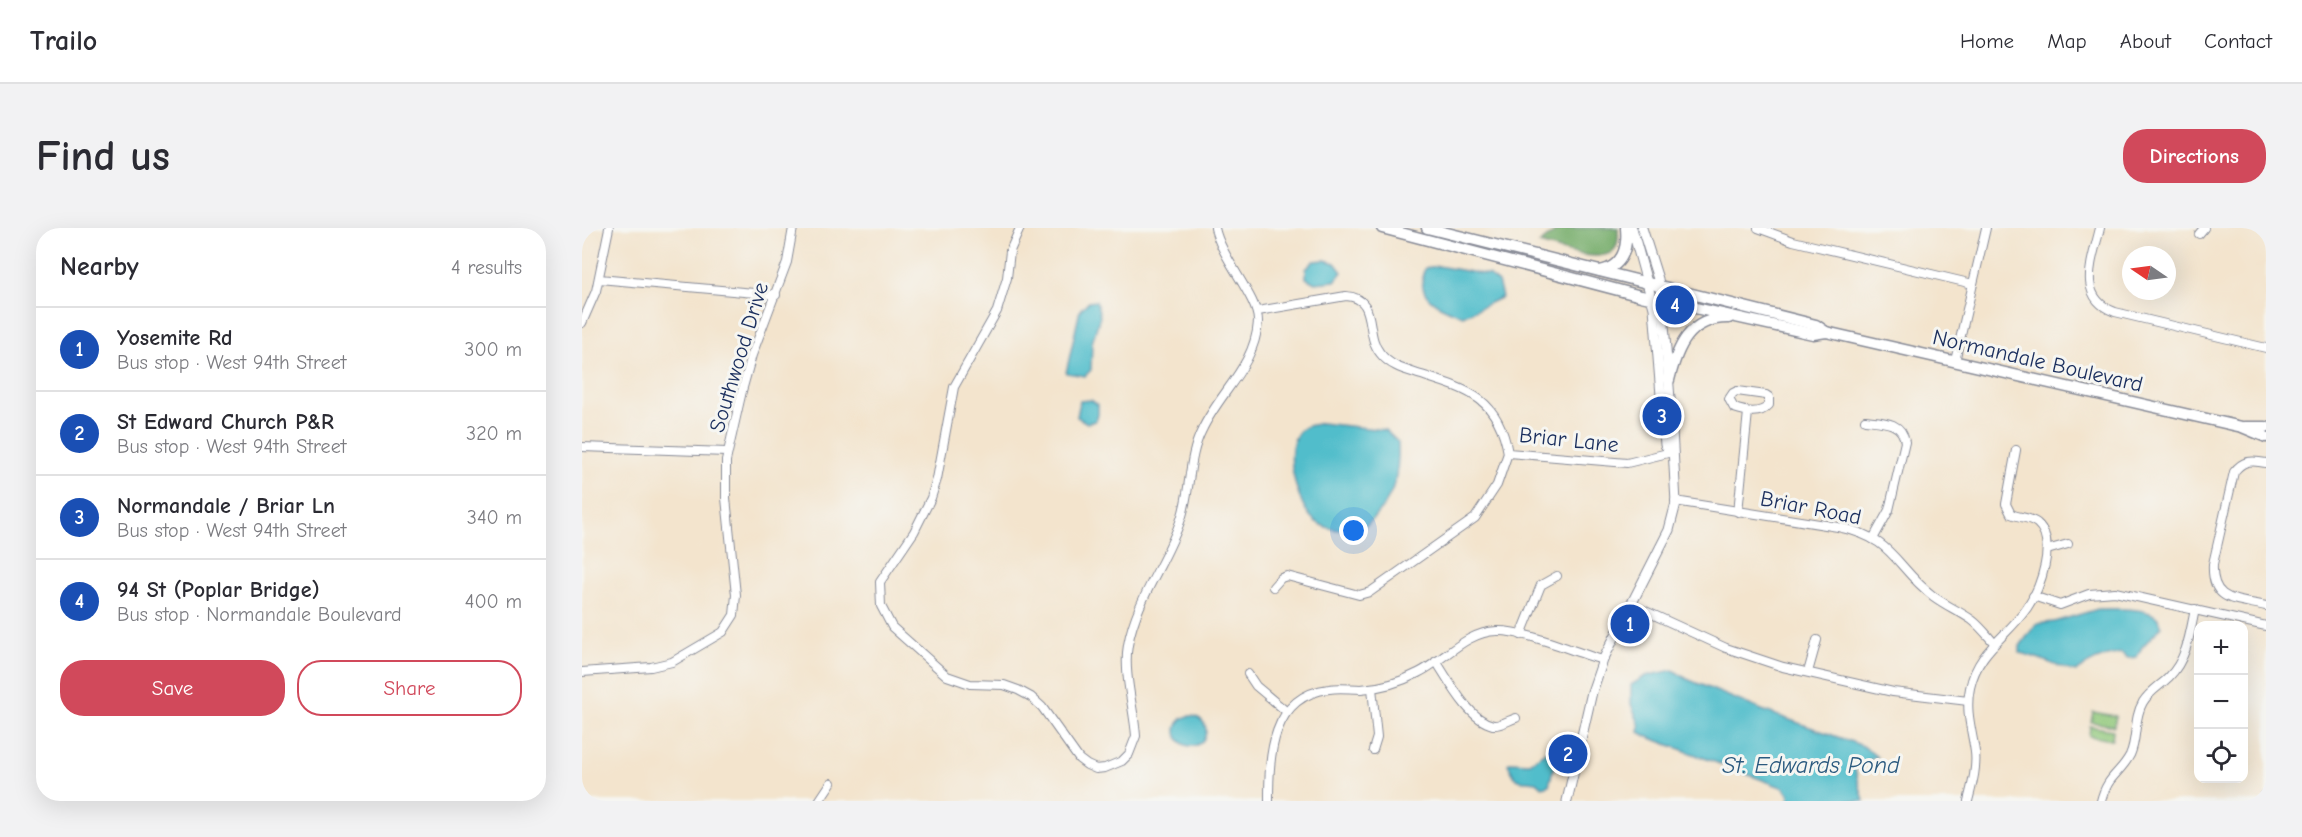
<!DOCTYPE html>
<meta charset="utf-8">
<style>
:root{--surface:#fff;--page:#f2f2f3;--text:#2b2b33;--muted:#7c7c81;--line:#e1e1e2;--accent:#d1495b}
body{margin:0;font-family:"Comic Neue",sans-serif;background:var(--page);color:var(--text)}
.controls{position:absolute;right:18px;bottom:18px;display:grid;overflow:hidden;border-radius:12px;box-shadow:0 6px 24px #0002}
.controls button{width:54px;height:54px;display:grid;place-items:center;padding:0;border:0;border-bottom:2px solid var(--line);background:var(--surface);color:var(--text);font:30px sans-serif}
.compass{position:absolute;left:1540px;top:18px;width:54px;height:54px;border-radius:50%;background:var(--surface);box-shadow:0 6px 24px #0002;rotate:283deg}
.you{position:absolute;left:772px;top:303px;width:21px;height:21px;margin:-15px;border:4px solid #fff;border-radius:50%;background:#1a73e8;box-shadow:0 0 0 9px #1a73e833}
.badge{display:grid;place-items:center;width:39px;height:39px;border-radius:50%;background:var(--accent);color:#fff;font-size:20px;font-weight:700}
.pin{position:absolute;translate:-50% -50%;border:3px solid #fff;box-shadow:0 2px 6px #0006}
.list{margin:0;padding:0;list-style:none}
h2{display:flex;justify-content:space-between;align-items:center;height:78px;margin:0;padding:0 24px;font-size:26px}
h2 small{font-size:20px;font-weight:400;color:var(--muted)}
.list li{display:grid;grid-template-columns:39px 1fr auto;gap:18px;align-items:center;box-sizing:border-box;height:84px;padding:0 24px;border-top:2px solid var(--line)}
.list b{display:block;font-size:22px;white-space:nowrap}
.list p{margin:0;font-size:20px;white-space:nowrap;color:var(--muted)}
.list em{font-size:20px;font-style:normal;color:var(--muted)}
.actions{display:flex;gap:12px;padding:18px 24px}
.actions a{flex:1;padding:14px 0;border:2px solid var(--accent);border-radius:24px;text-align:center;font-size:21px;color:var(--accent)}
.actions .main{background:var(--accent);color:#fff}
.icon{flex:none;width:33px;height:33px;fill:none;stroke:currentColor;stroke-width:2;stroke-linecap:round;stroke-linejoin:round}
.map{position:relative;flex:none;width:1684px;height:573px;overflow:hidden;border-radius:24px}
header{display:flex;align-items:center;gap:36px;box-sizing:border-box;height:84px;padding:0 30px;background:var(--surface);border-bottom:2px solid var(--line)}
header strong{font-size:28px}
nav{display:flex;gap:33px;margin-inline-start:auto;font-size:21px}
.intro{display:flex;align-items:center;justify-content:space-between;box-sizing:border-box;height:144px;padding:0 36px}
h1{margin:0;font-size:42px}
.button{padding:15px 27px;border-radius:24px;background:var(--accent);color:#fff;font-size:21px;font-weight:700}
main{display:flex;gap:36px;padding:0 36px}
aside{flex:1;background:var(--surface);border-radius:24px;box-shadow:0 6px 24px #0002}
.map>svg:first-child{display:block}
.green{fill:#90c779;stroke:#567b6c;stroke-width:1.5}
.forest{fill:#74ac69;stroke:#486e64;stroke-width:1.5}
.water{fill:#51bdcb;stroke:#367694;stroke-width:1.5}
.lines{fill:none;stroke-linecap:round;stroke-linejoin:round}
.minor-casing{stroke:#878a96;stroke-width:10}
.tertiary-casing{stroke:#878a96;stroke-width:11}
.secondary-casing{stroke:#878a96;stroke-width:13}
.minor{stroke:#fff;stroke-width:8}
.tertiary{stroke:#fff;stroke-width:9}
.secondary{stroke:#fff;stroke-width:10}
.labels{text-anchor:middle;stroke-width:6;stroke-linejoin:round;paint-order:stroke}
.street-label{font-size:22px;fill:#1b2f5e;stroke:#f6f6f2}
.water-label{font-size:24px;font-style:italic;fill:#2b5a7f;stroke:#f6f6f2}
</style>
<header>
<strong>Trailo</strong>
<nav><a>Home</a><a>Map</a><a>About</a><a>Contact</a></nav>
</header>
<div class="intro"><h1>Find us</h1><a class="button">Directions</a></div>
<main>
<aside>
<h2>Nearby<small>4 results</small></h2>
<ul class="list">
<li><span class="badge" style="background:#1a4fb4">1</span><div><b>Yosemite Rd</b><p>Bus stop · West 94th Street</p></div><em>300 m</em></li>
<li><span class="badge" style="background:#1a4fb4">2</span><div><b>St Edward Church P&amp;R</b><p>Bus stop · West 94th Street</p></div><em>320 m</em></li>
<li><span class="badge" style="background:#1a4fb4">3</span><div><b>Normandale / Briar Ln</b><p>Bus stop · West 94th Street</p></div><em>340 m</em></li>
<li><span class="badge" style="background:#1a4fb4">4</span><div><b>94 St (Poplar Bridge)</b><p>Bus stop · Normandale Boulevard</p></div><em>400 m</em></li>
</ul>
<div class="actions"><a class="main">Save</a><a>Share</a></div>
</aside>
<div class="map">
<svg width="1684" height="573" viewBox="0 0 1684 573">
<rect width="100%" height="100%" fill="#f6f6f2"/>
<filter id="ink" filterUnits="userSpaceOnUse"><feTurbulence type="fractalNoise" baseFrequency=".0167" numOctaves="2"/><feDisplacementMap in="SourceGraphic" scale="12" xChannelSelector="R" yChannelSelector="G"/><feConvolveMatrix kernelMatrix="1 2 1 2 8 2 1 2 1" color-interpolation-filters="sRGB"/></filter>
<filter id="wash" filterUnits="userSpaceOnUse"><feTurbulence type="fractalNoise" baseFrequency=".008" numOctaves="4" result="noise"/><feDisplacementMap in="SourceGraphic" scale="24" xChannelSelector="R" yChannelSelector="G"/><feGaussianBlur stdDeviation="1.35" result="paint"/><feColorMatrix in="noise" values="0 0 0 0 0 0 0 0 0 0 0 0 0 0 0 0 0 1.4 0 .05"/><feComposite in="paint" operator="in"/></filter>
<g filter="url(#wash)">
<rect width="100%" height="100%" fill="#f3e4cd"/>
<g class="green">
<path d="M 1511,484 L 1534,488 L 1532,498 L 1509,494 Z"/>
<path d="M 1508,498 L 1531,502 L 1530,512 L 1507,508 Z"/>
</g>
<path class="forest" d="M 978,0 L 1036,0 C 1036,6 1037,14 1034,19 C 1024,39 974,20 957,16 Z"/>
<g class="water">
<path d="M 743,32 L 753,35 L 760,44 L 753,53 L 733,55 L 724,50 L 724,41 L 732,33 Z"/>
<path d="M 856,38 L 906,47 L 916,54 L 920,69 L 881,88 C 857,78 832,71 843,40 Z"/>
<path d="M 514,73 L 518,88 L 510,115 L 509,142 L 503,148 L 484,145 L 498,82 L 506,74 Z"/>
<path d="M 509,172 L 516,177 L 516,187 L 513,193 L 505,195 L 495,189 L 498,173 Z"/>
<path d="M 739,195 L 803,202 L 816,214 C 817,241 814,267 794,287 C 791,291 786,297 781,299 C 766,306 740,302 729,289 C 714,272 698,216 721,200 C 725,197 733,197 739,195 Z"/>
<path d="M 1516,381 C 1531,381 1580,377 1579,399 L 1560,419 L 1555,429 L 1546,430 L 1539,425 C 1521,428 1508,433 1494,444 C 1474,439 1458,429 1438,425 L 1438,418 L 1454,396 L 1472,394 Z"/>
<path d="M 1091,442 L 1105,451 L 1180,482 L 1281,518 L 1295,529 L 1276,536 L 1273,541 L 1282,573 L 1206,573 L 1207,567 L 1202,560 L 1066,509 L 1057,504 L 1058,498 L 1049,476 L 1049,457 L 1064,448 Z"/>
<circle cx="609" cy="503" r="15"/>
<path d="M 966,522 L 974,527 L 974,530 L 967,557 L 960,559 L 955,554 C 933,550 937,559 926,536 L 928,534 L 948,535 Z"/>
</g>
</g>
<g filter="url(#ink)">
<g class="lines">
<defs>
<g id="minor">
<path d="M 438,0 L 428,23 L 425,50 L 415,83 L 372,159 L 355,251 L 349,270 L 332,304 L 298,354 L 299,378 L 310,399 L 365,448 L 388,456 L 422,457 L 436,462 L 449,469 L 460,479 L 497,531 L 505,537 L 514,541 L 523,540 L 540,533 L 547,526 L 554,508 C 552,480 541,444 546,417 C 554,371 585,334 599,291 C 609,262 606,229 620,202 C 637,165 673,138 676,94 C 677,71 639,30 633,0"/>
<path d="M 1176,0 L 1211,13 L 1391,56"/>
<path d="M 1518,0 C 1511,31 1493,69 1533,84 L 1684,120"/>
<path d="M 1617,6 L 1622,0"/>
<path d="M 17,51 L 194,67"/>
<path d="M 676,83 L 764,68 C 797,70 782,106 798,125 C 807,137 820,141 833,145 C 883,161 916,167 926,225 L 1045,235 L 1090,224"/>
<path d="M 0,95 L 14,63 L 27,0"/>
<path d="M 1373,133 L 1404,0"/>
<path d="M 1155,163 L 1184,167 L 1187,169 L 1187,177 C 1178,187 1164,184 1152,180 L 1147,171 L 1151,165 Z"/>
<path d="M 1283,192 C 1300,194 1320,193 1323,214 L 1307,282 L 1291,311"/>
<path d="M 0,219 L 145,224"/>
<path d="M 1684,235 C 1670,232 1661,232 1652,244 L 1631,336 C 1629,374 1653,371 1684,378"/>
<path d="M 1093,273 L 1256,299 C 1313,310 1312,338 1351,368 C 1363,377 1377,383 1390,392 C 1398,398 1405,407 1412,415"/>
<path d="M 1156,284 L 1166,184"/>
<path d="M 1465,322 L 1486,316"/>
<path d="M 691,359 L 699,350 L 705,348 L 777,367 L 788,364 L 893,290 L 915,257 L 926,225"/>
<path d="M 1451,368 L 1478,377 L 1507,366 L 1533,364 L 1684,398"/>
<path d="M 1048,376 L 1144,420 L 1201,439 L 1311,464 L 1386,473"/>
<path d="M 939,407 L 959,357 L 975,348"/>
<path d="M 854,433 C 867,453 887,492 911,497 C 918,498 927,492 934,490"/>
<path d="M 0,444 L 69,439 L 90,434 L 141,404 L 152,387 L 154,367 L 144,270 L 144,233 L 160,163 L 170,127 L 205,34 L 211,0"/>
<path d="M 1226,444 L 1235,412"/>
<path d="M 666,446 L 674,458 L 705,484"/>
<path d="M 790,460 L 795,509 L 791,522"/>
<path d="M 237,573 L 249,555"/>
<path d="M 687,573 C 687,528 689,468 747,461 C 758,459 768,461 779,461 C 798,460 819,454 836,445 C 863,432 883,404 915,403 C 942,402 992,424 1021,432"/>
<path d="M 1386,573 C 1390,557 1395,540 1393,524 C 1390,502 1383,483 1388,460 C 1396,422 1425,409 1445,380 C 1458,361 1476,313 1455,295 C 1447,289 1438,290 1429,286 L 1424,276 L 1434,222"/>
<path d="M 1519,573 C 1525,548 1538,546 1548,527 C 1556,510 1551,491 1561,474 C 1568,463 1578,458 1587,449 C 1605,431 1608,405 1613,381"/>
</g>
<g id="tertiary">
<path d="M 1050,0 L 1072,80 L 1083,217 L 1090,224"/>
<path d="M 985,573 L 1010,464 L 1021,432 L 1087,302 L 1094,275 L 1089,183 L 1080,72 L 1076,51 L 1060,0"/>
<path d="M 1679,573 L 1684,567"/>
</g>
<g id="secondary">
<path d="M 800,0 L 1059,68 L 1231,106 L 1244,104 L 1660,199 L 1684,209"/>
<path d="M 845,0 L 1234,97 L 1244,104"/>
<path d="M 1018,43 C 1040,39 1046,21 1044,0"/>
<path d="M 1087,152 C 1095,120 1107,89 1147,90"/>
<path d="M 1663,199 L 1684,199"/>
</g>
</defs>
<use href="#minor" class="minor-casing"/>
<use href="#tertiary" class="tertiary-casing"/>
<use href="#secondary" class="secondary-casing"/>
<use href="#minor" class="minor"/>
<use href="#tertiary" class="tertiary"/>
<use href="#secondary" class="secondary"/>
</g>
</g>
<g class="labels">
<g class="street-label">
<text transform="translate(156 129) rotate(-73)" y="8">Southwood Drive</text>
<text transform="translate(1456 132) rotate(13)" y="8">Normandale Boulevard</text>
<text transform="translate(987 211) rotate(6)" y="8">Briar Lane</text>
<text transform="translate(1229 279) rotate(11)" y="8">Briar Road</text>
</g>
<g class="water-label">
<text x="1229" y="545">St. Edwards Pond</text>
</g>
</g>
</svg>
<div class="controls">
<button>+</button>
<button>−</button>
<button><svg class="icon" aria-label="locate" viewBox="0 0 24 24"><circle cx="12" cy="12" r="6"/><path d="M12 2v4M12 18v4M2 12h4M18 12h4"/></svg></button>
</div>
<svg class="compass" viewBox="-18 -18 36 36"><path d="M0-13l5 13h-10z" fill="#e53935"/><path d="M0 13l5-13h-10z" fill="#7c7c81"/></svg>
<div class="you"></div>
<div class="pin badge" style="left:1048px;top:396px;background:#1a4fb4">1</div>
<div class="pin badge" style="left:986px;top:526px;background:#1a4fb4">2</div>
<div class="pin badge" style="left:1080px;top:188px;background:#1a4fb4">3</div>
<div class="pin badge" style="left:1093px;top:77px;background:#1a4fb4">4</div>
</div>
</main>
